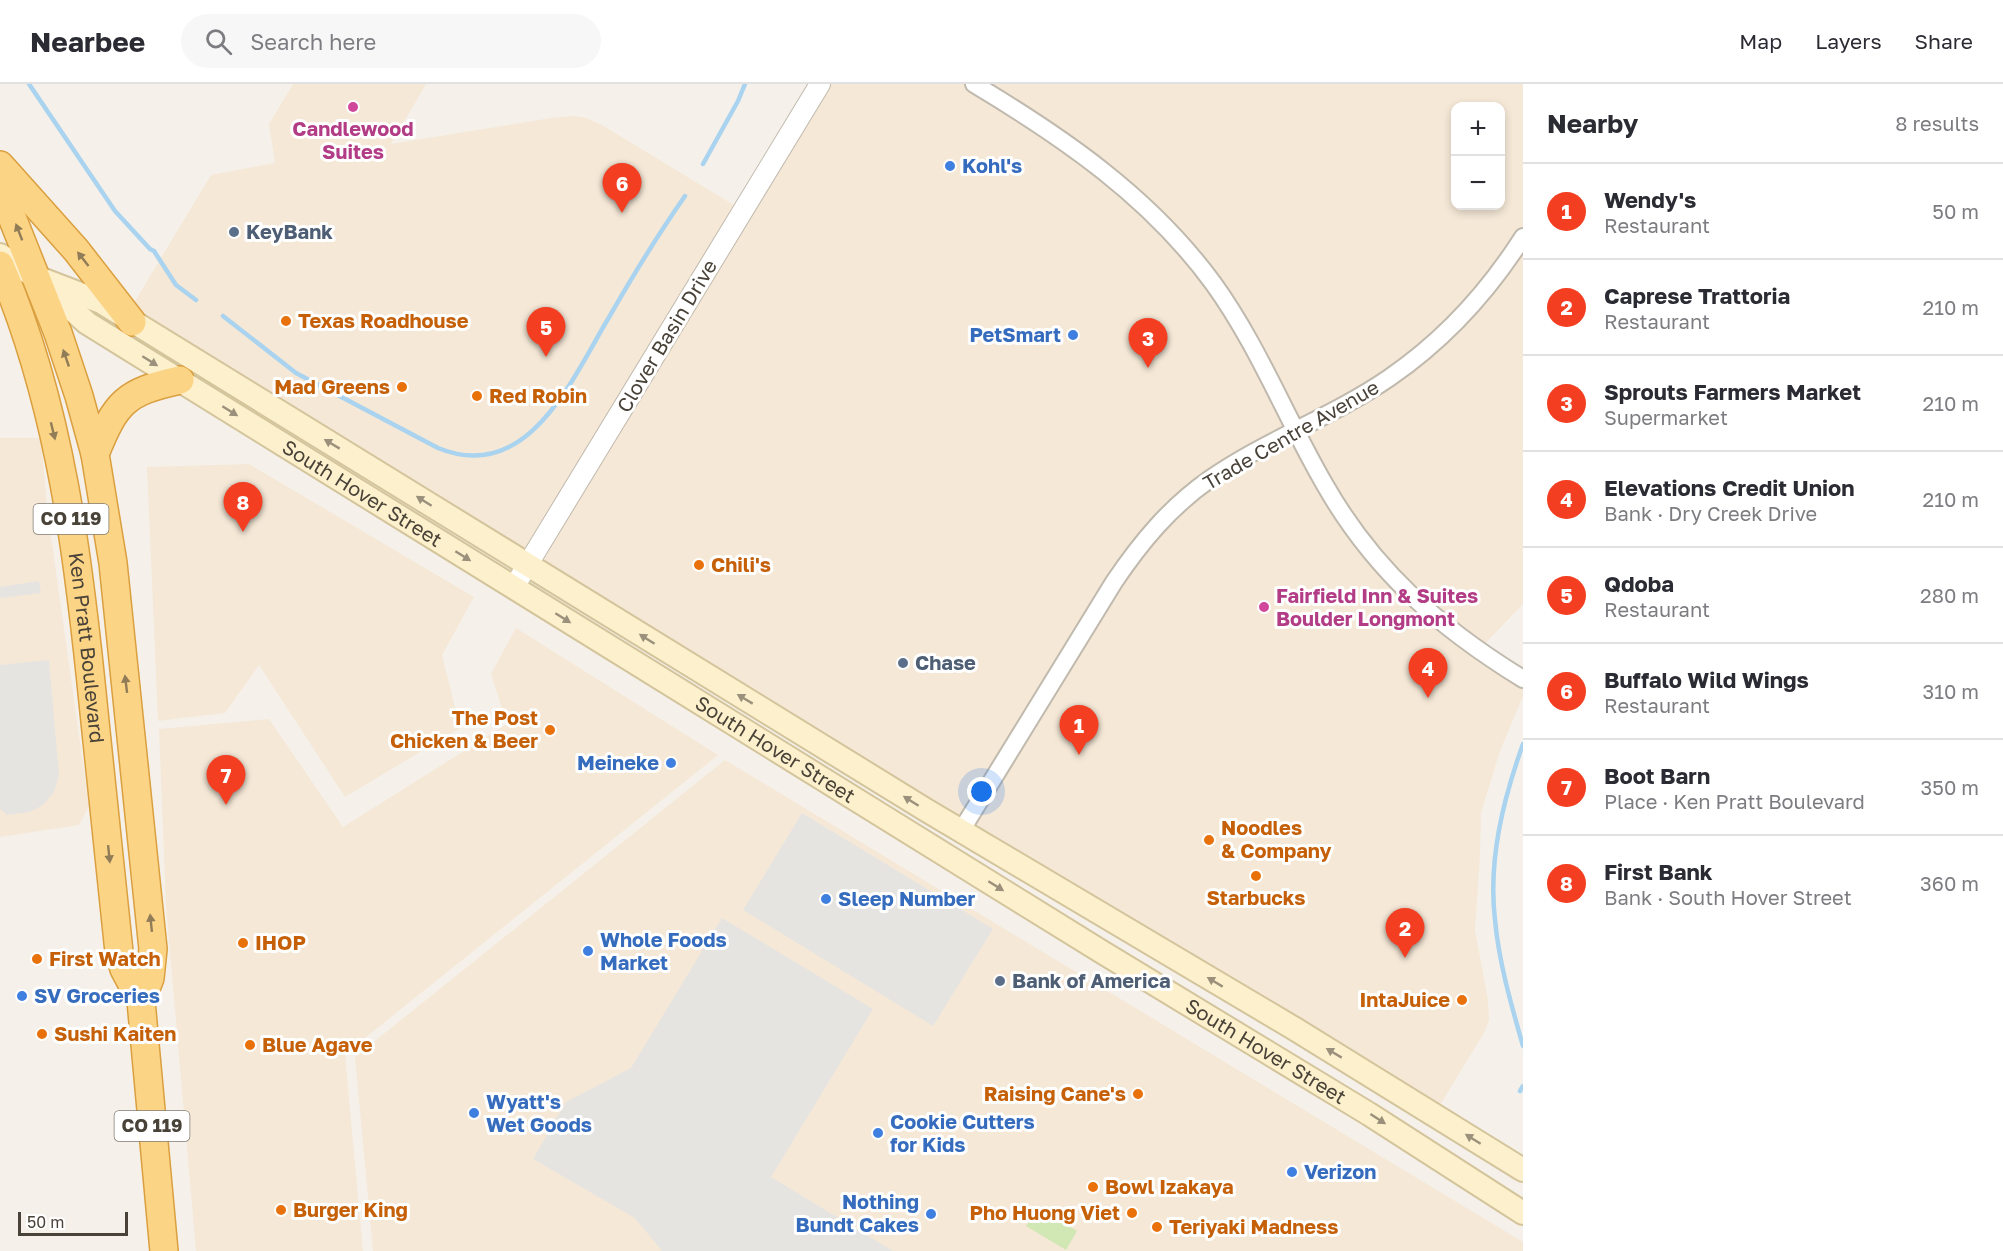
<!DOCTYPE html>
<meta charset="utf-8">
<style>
:root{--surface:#fff;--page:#f7f7f7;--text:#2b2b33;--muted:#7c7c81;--line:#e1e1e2;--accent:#f43e22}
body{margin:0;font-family:"Golos Text",sans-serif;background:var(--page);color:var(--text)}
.controls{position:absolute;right:18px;top:18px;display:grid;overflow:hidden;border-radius:12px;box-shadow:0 3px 9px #0003}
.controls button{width:54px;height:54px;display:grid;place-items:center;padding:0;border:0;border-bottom:2px solid var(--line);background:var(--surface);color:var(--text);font:30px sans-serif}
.scale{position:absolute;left:18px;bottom:15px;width:110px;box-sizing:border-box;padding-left:6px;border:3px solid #494238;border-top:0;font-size:16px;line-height:21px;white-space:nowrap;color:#494238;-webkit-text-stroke:4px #fff;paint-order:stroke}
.you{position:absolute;left:982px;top:708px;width:21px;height:21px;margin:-15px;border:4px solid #fff;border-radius:50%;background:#1a73e8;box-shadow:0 0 0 9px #1a73e833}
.badge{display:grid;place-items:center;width:39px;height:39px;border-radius:50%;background:var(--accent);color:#fff;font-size:20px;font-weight:700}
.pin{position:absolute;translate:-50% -50px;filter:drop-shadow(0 2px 3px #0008)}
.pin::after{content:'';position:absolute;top:32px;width:21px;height:18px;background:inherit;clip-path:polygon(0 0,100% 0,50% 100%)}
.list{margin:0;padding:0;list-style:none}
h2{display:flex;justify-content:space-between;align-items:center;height:78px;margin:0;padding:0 24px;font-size:26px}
h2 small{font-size:20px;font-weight:400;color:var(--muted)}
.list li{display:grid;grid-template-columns:39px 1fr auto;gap:18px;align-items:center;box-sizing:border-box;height:96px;padding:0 24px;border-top:2px solid var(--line)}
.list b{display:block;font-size:22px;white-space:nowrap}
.list p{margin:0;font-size:20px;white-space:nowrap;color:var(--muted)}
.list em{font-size:20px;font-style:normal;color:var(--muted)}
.icon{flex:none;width:33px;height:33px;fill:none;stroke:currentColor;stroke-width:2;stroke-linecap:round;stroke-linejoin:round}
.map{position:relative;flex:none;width:1523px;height:1167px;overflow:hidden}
header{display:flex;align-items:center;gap:36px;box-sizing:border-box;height:84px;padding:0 30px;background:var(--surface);border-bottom:2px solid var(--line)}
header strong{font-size:28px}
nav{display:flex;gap:33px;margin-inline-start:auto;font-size:21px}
.search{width:420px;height:54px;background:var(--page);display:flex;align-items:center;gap:15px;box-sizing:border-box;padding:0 21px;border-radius:33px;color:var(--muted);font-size:22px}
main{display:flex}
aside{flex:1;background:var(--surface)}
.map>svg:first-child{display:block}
.commercial{fill:#f5e8d7;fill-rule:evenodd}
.green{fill:#d1e7b4}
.parking{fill:#e6e4e1}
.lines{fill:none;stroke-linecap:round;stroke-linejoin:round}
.stream{stroke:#a9d3ef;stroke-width:4.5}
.minor-casing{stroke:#c0b9ad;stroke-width:20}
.tertiary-casing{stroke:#c0b9ad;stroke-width:22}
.secondary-casing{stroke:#d3c49b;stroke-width:26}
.trunk-casing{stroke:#da9f3f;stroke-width:30}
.minor{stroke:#fff;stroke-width:16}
.tertiary{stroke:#fff;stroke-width:20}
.secondary{stroke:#fdf0cc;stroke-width:22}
.trunk{stroke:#fbd486;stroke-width:27}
.oneway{fill:#907c57}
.oneway2{fill:#9a907b}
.hotel-dot{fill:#d1479c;stroke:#fff;stroke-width:2}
.shop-dot{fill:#3f7fe0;stroke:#fff;stroke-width:2}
.service-dot{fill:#5c6f8a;stroke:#fff;stroke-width:2}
.food-dot{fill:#e8710a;stroke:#fff;stroke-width:2}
.labels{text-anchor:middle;stroke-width:6;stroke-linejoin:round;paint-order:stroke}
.shield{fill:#fff;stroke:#807b74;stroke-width:1.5}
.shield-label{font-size:18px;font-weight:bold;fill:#494238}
.hotel-label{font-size:20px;font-weight:bold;fill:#b23c85;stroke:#fff}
.shop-label{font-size:20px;font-weight:bold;fill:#366cbe;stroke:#fff;text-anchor:start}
.service-label{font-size:20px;font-weight:bold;fill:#4e5e75;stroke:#fff;text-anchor:start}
.food-label{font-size:20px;font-weight:bold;fill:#c56008;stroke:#fff;text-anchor:start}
.street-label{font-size:20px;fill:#494238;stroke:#fff}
</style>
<header>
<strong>Nearbee</strong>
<div class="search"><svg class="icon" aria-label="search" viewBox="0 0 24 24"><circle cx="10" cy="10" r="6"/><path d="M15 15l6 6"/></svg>Search here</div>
<nav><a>Map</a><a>Layers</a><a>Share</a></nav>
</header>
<main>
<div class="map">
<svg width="1523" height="1167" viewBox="0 0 1523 1167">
<rect width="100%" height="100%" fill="#f5f1ea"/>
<g class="commercial">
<path d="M 293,0 L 426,0 L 391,60 L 551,34 L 574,32 L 586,34 L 602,41 L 742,126 L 527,480 L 126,232 L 211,91 L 275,79 L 269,40 Z"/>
<path d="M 821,0 L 1523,0 L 1523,520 L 1478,567 L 1523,595 L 1523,612 L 1500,667 L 1481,729 L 1480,771 L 1475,846 L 1488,916 L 1489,936 L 1485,947 L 1434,1031 L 529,481 ZM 1456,22 L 1500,22 L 1500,122 L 1456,122 Z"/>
<path d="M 0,354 L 41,354 L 47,424 L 89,722 L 79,741 L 0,753 Z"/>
<path d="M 249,380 L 474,513 L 442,571 L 460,644 L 345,713 L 259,581 L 225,629 L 158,637 L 147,383 Z"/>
<path d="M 516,544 L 718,671 L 345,970 L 363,1167 L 196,1167 L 166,822 L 159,645 L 269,635 L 343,743 L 507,640 L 491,590 Z"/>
<path d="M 725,676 L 1523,1158 L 1523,1167 L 373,1167 L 355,973 Z"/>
</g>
<path class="green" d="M 1038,1123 L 1077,1147 L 1066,1166 L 1026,1142 Z"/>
<g class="parking">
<path d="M 39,497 L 41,509 L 0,514 L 0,503 Z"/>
<path d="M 49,576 L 59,691 L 54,708 L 43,721 L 30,728 L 7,731 L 0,725 L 0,581 Z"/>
<path d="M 802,729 L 993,845 L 933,942 L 743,826 Z"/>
<path d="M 722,834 L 873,925 L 771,1093 L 893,1167 L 662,1167 L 635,1134 L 533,1075 L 566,1018 L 631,984 Z"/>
</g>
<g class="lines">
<g class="stream">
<path d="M 29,0 L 115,127 L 150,165 L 154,167 L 176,201 L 196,216"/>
<path d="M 703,80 L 738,17 L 745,0"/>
<path d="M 223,232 L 296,289 L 438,364 C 528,401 572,295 608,235 C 632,193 657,152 685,112"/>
<path d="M 1523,660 C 1503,716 1488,776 1495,836 C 1499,879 1511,920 1523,962"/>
<path d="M 1520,1007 L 1523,1002"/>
</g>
<defs>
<g id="minor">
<path d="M 974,0 C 1064,54 1150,113 1213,199 C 1258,261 1286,334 1325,401 C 1374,487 1440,544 1523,595"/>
<path d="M 961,747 L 1114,498 C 1141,458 1170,423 1210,395 C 1266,356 1332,333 1389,294 C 1443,257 1488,208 1523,153"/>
</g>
<path id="tertiary" d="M 514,503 L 820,0"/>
<g id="secondary">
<path d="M 0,171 L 36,193 L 101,218 L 926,726 L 1295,945 L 1523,1086"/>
<path id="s1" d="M 48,204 L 87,239 L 1102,868 L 1369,1030 L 1523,1129"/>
</g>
<g id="trunk">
<path d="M 0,81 L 76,166 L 132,238"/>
<path d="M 0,103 L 58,249 L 79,312 L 95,370 L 113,479 L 153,865 L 150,894 L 141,917"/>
<path id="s2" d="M 0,181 C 61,323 79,476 94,628 C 102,708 111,788 119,868 L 124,885 L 141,917 L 164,1167"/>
<path d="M 95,370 C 116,318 125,308 180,296"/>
</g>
</defs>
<use href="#minor" class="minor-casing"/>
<use href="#tertiary" class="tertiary-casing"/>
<use href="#secondary" class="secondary-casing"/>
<use href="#trunk" class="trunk-casing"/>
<use href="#minor" class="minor"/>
<use href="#tertiary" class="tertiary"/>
<use href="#secondary" class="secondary"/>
<use href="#trunk" class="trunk"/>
</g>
<defs><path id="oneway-solid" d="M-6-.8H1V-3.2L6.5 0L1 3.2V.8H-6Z" transform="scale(1.5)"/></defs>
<g class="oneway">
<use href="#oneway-solid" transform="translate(19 148) rotate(-111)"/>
<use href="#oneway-solid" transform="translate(83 175) rotate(-128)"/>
<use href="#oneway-solid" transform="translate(66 274) rotate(-109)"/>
<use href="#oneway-solid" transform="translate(53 347) rotate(76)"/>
<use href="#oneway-solid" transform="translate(126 600) rotate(-97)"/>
<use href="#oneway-solid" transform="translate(109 770) rotate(84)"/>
<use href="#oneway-solid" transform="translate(151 839) rotate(-96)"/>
</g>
<g class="oneway2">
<use href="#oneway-solid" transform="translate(150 277) rotate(32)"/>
<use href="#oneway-solid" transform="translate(230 327) rotate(32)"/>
<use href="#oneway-solid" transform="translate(332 360) rotate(-149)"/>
<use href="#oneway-solid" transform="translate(424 417) rotate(-148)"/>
<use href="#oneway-solid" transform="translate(463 472) rotate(32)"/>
<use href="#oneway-solid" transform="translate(563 534) rotate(32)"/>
<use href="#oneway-solid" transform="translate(647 555) rotate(-148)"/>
<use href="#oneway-solid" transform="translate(745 615) rotate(-149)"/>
<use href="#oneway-solid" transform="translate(911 717) rotate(-148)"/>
<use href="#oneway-solid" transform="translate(996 802) rotate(32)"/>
<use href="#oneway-solid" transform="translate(1215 898) rotate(-149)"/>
<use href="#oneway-solid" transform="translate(1334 969) rotate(-149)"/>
<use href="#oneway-solid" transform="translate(1378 1035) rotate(33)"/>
<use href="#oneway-solid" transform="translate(1473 1055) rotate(-148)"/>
</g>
<g class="hotel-dot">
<circle cx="353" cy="23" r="6"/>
<circle cx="1264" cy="523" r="6"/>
</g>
<g class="shop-dot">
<circle cx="950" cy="82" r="6"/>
<circle cx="1073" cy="251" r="6"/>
<circle cx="671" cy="679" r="6"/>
<circle cx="826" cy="815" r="6"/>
<circle cx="588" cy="867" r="6"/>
<circle cx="22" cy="912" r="6"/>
<circle cx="474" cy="1029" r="6"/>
<circle cx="878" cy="1049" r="6"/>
<circle cx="1292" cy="1088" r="6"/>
<circle cx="931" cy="1130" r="6"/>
</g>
<g class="service-dot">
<circle cx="234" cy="148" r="6"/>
<circle cx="903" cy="579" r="6"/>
<circle cx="1000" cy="897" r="6"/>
</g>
<g class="food-dot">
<circle cx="286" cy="237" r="6"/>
<circle cx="402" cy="303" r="6"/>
<circle cx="477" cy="312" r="6"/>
<circle cx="699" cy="481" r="6"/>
<circle cx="550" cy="646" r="6"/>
<circle cx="1209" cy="756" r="6"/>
<circle cx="1256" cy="792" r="6"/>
<circle cx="243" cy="859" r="6"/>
<circle cx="37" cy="875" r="6"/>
<circle cx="1462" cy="916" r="6"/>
<circle cx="42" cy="950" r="6"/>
<circle cx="250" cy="961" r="6"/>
<circle cx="1138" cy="1010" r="6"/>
<circle cx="1093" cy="1103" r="6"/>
<circle cx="281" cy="1126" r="6"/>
<circle cx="1132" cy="1129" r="6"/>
<circle cx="1157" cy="1143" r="6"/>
</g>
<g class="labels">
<g class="shield">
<rect x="33.5" y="420" width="75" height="30" rx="4.5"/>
<rect x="114.5" y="1027" width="75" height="30" rx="4.5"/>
</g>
<g class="shield-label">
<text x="71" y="441">CO 119</text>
<text x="152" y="1048">CO 119</text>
</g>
<g class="hotel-label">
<text x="353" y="52">Candlewood<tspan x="353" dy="23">Suites</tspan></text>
<text x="1276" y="519" text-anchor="start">Fairfield Inn &amp; Suites<tspan x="1276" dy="23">Boulder Longmont</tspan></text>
</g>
<g class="shop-label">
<text x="962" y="89">Kohl's</text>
<text x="1061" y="258" text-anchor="end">PetSmart</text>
<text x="659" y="686" text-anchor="end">Meineke</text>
<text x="838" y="822">Sleep Number</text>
<text x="600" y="863">Whole Foods<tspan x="600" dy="23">Market</tspan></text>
<text x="34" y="919">SV Groceries</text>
<text x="486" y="1025">Wyatt's<tspan x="486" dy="23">Wet Goods</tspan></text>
<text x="890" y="1045">Cookie Cutters<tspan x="890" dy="23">for Kids</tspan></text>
<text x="1304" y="1095">Verizon</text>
<text x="919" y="1125" text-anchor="end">Nothing<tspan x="919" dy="23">Bundt Cakes</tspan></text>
</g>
<g class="service-label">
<text x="246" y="155">KeyBank</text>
<text x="915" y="586">Chase</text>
<text x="1012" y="904">Bank of America</text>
</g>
<g class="food-label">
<text x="298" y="244">Texas Roadhouse</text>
<text x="390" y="310" text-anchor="end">Mad Greens</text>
<text x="489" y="319">Red Robin</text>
<text x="711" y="488">Chili's</text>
<text x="538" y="641" text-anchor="end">The Post<tspan x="538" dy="23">Chicken &amp; Beer</tspan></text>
<text x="1221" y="751">Noodles<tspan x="1221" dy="23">&amp; Company</tspan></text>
<text x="1256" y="821" text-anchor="middle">Starbucks</text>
<text x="255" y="866">IHOP</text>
<text x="49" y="882">First Watch</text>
<text x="1450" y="923" text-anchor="end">IntaJuice</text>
<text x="54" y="957">Sushi Kaiten</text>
<text x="262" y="968">Blue Agave</text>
<text x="1126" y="1017" text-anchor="end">Raising Cane's</text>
<text x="1105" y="1110">Bowl Izakaya</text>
<text x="293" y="1133">Burger King</text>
<text x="1120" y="1136" text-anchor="end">Pho Huong Viet</text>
<text x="1169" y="1150">Teriyaki Madness</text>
</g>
<g class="street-label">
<text transform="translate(667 252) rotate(-59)" y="7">Clover Basin Drive</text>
<text transform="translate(1291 351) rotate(-30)" y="7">Trade Centre Avenue</text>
<text dy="7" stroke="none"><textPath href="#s1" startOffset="376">South Hover Street</textPath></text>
<text dy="7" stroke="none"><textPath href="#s2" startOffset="394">Ken Pratt Boulevard</textPath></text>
<text dy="7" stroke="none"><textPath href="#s1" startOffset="862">South Hover Street</textPath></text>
<text dy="7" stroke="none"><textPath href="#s1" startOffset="1438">South Hover Street</textPath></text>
</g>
</g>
</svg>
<div class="controls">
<button>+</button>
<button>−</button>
</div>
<div class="scale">50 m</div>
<div class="you"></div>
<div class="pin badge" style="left:1079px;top:671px">1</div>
<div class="pin badge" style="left:1405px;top:874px">2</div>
<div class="pin badge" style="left:1148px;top:284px">3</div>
<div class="pin badge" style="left:1428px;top:614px">4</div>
<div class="pin badge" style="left:546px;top:273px">5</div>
<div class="pin badge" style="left:622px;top:129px">6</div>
<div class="pin badge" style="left:226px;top:721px">7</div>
<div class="pin badge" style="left:243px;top:448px">8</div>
</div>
<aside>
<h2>Nearby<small>8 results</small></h2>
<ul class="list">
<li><span class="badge">1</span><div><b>Wendy's</b><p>Restaurant</p></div><em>50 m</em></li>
<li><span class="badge">2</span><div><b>Caprese Trattoria</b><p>Restaurant</p></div><em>210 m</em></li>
<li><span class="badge">3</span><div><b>Sprouts Farmers Market</b><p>Supermarket</p></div><em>210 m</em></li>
<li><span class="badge">4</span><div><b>Elevations Credit Union</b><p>Bank · Dry Creek Drive</p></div><em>210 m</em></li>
<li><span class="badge">5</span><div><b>Qdoba</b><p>Restaurant</p></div><em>280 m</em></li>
<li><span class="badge">6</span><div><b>Buffalo Wild Wings</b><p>Restaurant</p></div><em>310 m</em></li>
<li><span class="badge">7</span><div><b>Boot Barn</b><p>Place · Ken Pratt Boulevard</p></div><em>350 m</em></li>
<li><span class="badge">8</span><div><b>First Bank</b><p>Bank · South Hover Street</p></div><em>360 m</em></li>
</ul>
</aside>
</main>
